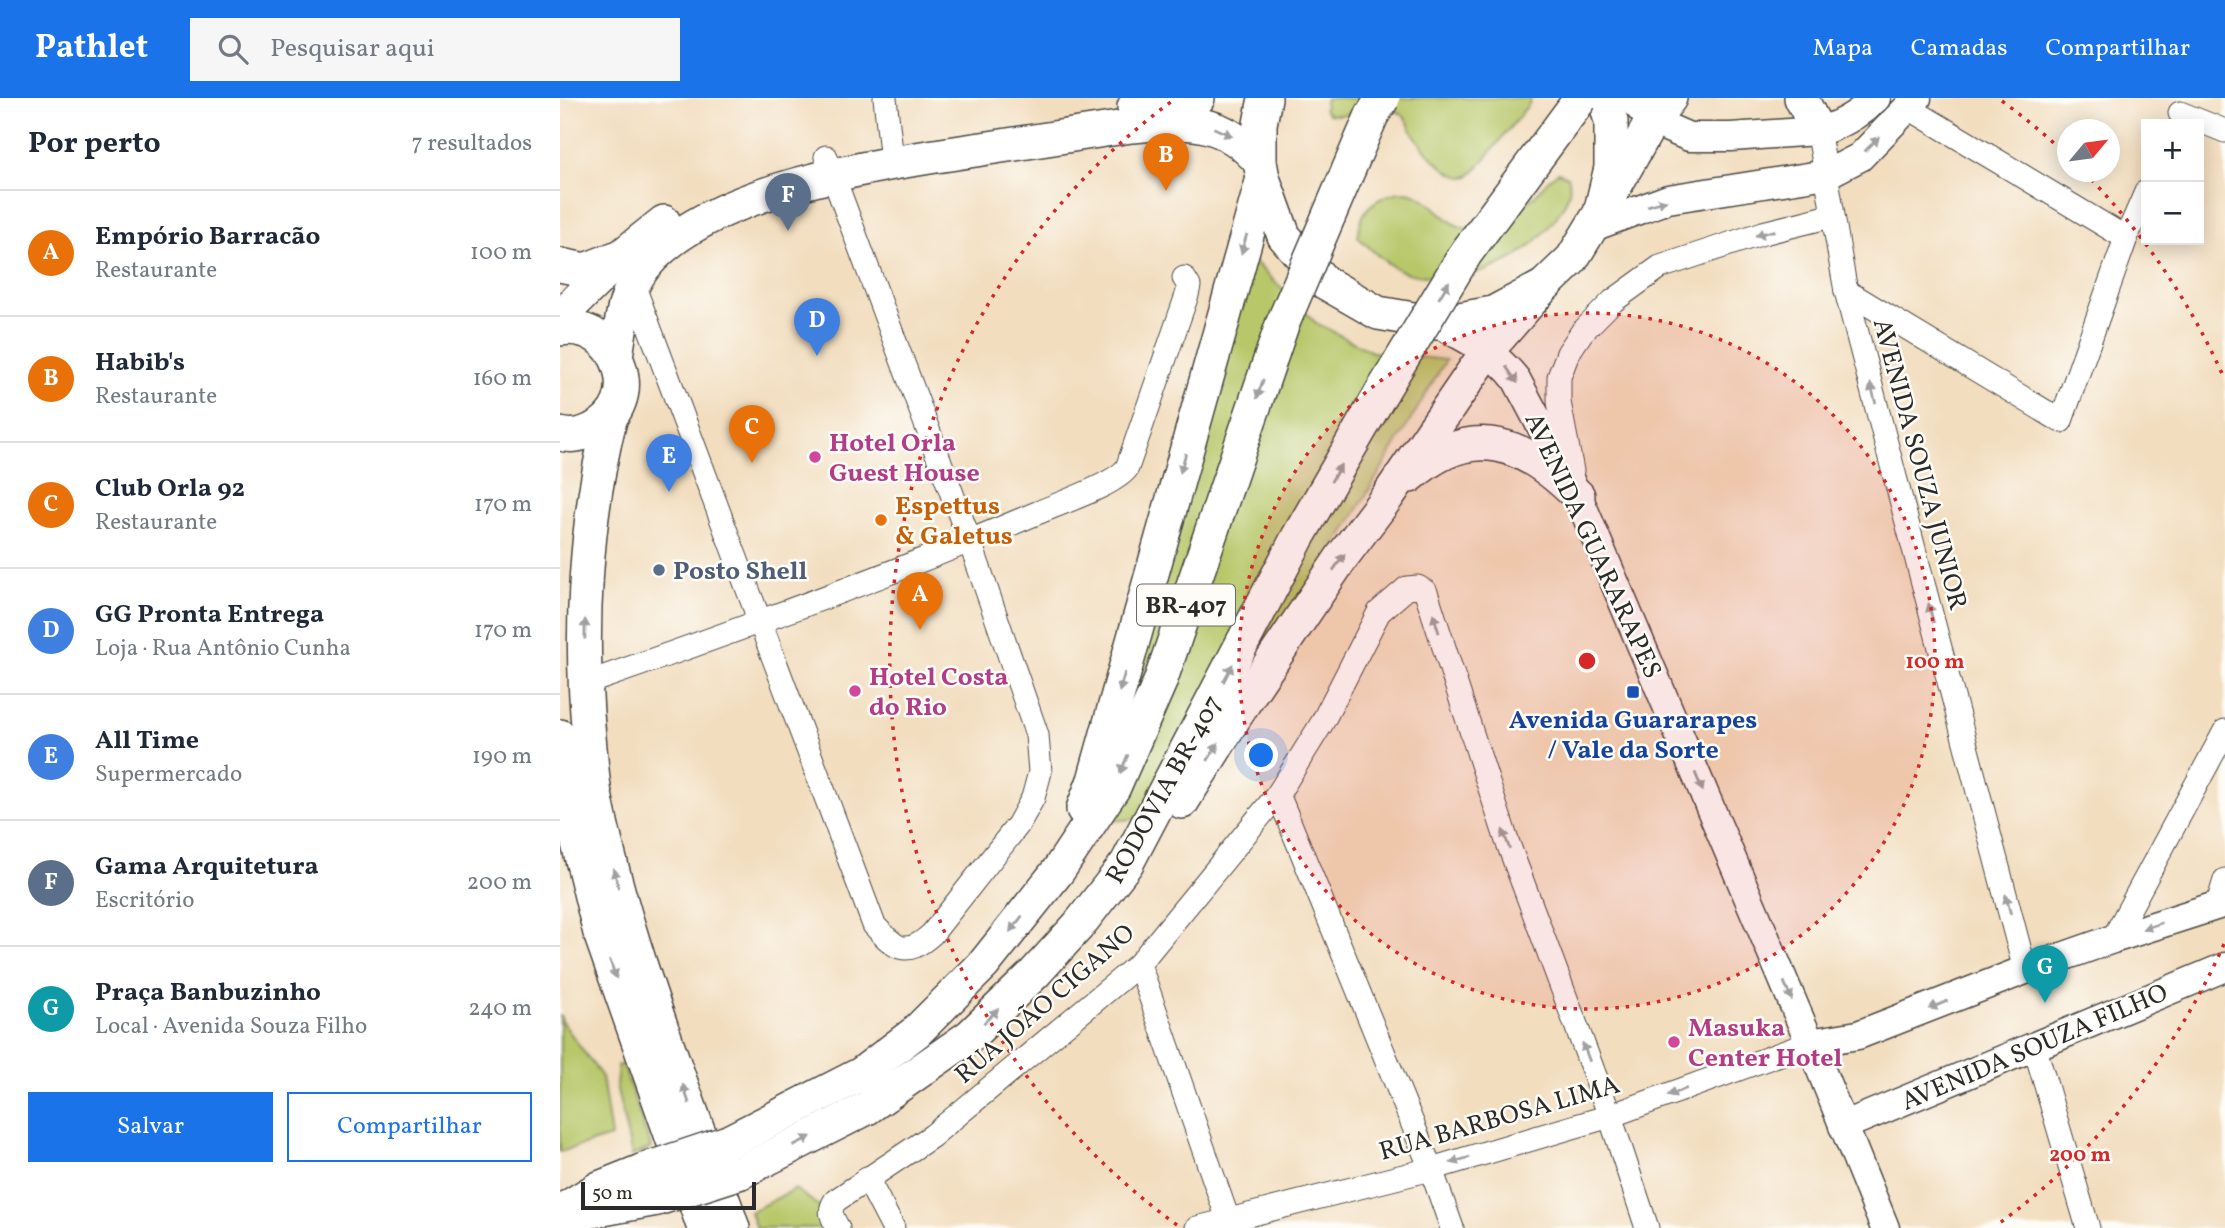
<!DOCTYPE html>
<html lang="pt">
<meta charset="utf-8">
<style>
:root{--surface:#fff;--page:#f6f6f7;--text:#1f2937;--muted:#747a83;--line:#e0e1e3;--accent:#1a73e8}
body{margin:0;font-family:Vollkorn,serif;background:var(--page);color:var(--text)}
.controls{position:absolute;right:21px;top:21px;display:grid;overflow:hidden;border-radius:0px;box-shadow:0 4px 18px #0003}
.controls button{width:63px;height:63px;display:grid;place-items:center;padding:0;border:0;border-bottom:2px solid var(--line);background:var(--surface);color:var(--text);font:35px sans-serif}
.compass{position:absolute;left:1497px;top:21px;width:63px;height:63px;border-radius:50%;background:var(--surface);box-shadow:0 4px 18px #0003;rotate:61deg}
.scale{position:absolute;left:21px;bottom:18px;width:175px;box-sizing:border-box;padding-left:7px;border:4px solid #2b2b2b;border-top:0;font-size:19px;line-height:24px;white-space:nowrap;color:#2b2b2b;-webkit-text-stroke:5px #fdfcf7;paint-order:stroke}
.you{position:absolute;left:702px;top:658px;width:24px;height:24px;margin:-18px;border:5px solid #fff;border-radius:50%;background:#1a73e8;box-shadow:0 0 0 10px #1a73e833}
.badge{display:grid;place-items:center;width:46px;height:46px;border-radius:50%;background:var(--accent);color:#fff;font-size:23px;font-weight:700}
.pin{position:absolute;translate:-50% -58px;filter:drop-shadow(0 2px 4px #0008)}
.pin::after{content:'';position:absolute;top:37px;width:24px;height:21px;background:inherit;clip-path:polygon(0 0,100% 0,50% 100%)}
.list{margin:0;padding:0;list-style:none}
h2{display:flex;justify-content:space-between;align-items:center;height:91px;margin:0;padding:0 28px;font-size:30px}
h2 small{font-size:23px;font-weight:400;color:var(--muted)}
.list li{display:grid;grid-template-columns:46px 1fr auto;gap:21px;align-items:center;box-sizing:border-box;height:126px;padding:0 28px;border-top:2px solid var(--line)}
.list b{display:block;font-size:26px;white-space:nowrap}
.list p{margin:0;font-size:23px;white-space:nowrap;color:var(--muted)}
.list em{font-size:23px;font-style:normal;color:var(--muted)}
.actions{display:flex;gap:14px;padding:21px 28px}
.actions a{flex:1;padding:16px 0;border:2px solid var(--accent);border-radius:0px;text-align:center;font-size:24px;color:var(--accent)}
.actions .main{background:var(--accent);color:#fff}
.icon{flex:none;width:38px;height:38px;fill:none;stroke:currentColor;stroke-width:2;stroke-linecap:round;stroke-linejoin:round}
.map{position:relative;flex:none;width:1665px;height:1130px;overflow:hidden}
header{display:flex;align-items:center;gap:42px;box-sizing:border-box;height:98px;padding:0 35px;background:var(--accent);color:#fff}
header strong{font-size:33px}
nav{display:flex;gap:38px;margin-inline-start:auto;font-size:24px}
.search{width:490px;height:63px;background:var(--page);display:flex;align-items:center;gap:18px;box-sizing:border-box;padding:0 24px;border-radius:0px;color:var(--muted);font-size:26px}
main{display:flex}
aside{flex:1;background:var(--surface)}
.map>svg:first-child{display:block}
.green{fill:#b7c769;stroke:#71794a;stroke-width:2}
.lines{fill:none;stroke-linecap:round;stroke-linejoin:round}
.minor-casing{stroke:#494641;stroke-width:25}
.major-casing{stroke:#494641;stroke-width:31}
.highway-casing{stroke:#494641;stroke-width:36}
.minor{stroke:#fff;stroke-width:23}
.major{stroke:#fff;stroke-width:28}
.highway{stroke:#fff;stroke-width:33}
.highway-bridge-casing{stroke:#494641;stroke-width:36;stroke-linecap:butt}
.highway-bridge{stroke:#fff;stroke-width:33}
.oneway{fill:#a0a0a0}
.ring{fill:none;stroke:#d62828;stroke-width:3.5;stroke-dasharray:3.5 7}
.hotel-dot{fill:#d1479c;stroke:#fdfcf7;stroke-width:2.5}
.food-dot{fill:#e8710a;stroke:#fdfcf7;stroke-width:2.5}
.service-dot{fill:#5c6f8a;stroke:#fdfcf7;stroke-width:2.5}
.transit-dot{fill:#1a4fb4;stroke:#fdfcf7;stroke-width:2.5}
.labels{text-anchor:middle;stroke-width:5;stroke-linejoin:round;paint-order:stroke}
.shield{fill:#fdfcf7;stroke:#6a6a68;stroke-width:2}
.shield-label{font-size:24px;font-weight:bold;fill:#2b2b2b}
.hotel-label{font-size:26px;font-weight:bold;fill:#b23c85;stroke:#fdfcf7;text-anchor:start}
.street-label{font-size:26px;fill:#2b2b2b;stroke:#fdfcf7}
.food-label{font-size:26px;font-weight:bold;fill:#c56008;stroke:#fdfcf7;text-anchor:start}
.service-label{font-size:26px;font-weight:bold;fill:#4e5e75;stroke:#fdfcf7;text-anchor:start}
.transit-label{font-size:26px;font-weight:bold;fill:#164399;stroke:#fdfcf7}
.centre{fill:#d62828;stroke:#fdfcf7;stroke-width:3.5}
.ring-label{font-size:21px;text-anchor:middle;font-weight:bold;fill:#d62828;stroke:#fdfcf7;stroke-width:5;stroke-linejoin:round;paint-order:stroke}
</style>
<header>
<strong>Pathlet</strong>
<div class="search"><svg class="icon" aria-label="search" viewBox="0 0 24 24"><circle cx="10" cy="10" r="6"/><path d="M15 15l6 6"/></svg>Pesquisar aqui</div>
<nav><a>Mapa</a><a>Camadas</a><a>Compartilhar</a></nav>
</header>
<main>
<aside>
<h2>Por perto<small>7 resultados</small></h2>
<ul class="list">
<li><span class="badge" style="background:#e8710a">A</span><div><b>Empório Barracão</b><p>Restaurante</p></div><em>100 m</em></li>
<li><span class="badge" style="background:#e8710a">B</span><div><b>Habib's</b><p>Restaurante</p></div><em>160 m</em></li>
<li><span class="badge" style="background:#e8710a">C</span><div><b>Club Orla 92</b><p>Restaurante</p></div><em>170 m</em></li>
<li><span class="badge" style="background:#3f7fe0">D</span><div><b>GG Pronta Entrega</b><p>Loja · Rua Antônio Cunha</p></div><em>170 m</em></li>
<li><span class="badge" style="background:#3f7fe0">E</span><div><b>All Time</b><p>Supermercado</p></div><em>190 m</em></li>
<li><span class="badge" style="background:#5c6f8a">F</span><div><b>Gama Arquitetura</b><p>Escritório</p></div><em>200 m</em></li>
<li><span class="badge" style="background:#0f9aa8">G</span><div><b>Praça Banbuzinho</b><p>Local · Avenida Souza Filho</p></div><em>240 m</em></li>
</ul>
<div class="actions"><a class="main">Salvar</a><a>Compartilhar</a></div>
</aside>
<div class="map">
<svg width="1665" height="1130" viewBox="0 0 1665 1130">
<rect width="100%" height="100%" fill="#fdfcf7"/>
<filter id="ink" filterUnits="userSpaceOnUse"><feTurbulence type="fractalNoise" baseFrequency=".0143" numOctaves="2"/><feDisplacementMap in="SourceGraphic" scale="14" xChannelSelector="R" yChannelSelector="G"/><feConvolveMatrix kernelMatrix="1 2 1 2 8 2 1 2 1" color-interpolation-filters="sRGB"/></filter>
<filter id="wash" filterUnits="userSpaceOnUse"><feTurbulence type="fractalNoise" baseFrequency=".00686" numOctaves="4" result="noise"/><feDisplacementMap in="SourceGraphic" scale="28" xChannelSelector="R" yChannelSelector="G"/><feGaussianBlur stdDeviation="1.57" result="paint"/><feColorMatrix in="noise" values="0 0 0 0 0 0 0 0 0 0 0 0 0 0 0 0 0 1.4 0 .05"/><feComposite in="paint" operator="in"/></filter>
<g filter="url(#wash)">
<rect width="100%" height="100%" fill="#f2ddbe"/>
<g class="green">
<path d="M 766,0 L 971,0 L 969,6 L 917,71 C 914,73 912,76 909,78 C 890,85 860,47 852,33 C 848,26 847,19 840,15 C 806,0 794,22 768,16 L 764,11 Z"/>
<path d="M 998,74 L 1008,78 C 1013,92 1006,105 997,118 C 963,167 916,185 856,177 C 832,174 814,154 798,139 C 800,120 805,108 822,100 C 869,76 876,131 913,131 C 927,130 961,110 971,101 C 981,92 986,82 998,74 Z"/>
<path d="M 690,159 L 756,225 L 812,254 L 886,262 L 783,436 L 601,719 L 525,725 Z"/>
<path d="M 0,917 L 3,925 L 42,979 L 51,1039 L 0,1054 Z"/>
<path d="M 58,967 L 63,967 L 91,1050 L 72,1058 L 56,987 Z"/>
<path d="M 235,1091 L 263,1111 L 273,1130 L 196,1130 L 190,1114 Z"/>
</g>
</g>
<g filter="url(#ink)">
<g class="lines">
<defs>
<g id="minor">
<path d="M 325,0 L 332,63"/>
<path d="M 1349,10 L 1566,140"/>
<path d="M 1620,15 L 1665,33"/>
<path d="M 1258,33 C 1269,86 1276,140 1286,193 L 1465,872"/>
<path d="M 73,186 L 314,827 C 336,851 345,860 372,836 L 458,727 L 473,700 L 480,674 L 477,637 L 410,444 L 266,59"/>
<path d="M 1286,193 L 1501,323 L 1566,140 L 1586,94"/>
<path d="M 1012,373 L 999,304 L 999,279 L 1008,255 L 1022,234 L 1053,203 L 1100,169 L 1203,135 L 1271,118"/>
<path d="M 24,586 C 177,533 329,478 477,415 C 498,406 555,387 567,370 L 627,197 L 629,188 L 624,180"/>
<path d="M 718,696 L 871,1071 L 892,1130"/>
<path d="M 1657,809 L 1665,782"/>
<path d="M 1553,841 L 1665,633"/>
<path d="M 579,866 L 671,1130"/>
<path d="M 1474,947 L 1528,1130"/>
<path d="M 307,1080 L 333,1130"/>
<path d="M 278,1130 C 272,1119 268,1114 275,1103 L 372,1038 L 579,866 L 718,696 L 762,625 L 819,514 L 847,490 L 858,489 L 866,494 L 946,740 L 1050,1018 L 1087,1130"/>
<path d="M 637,1130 L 871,1071 L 1050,1018 L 1250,945"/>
</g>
<g id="major">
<path d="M 1071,0 L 1092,23 L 1129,39 L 1171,39 L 1258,33 C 1281,28 1299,16 1316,0"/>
<path d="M 1033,129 L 1108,101 L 1267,76 L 1300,59 L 1357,0"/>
<path d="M 877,225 C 907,241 935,254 956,281 L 1018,398 L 1250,945 L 1325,1130"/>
<path d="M 1250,945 L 1298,937 L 1465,872 L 1553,841 L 1665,805"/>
<path d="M 1283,1028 L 1665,869"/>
</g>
<g id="highway">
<path d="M 705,0 L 700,26 L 700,64 L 703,80 L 724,138 L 764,184 L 818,215 L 877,225 L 933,215 L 984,188 L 1012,161 L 1040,115 L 1051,70 L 1051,23 L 1044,0"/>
<path d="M 1241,0 L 1258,33"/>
<path d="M 574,9 L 638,0"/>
<path d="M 1053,92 L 1092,23 L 1110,0"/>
<path d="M 0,167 L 25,172 L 56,160"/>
<path d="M 0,219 L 59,160 L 104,124"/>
<path d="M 0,231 C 60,222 88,307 32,332 C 22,337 11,339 0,336"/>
<path d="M 56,259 C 61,226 63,196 84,169 C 150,87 335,64 435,49 C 480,42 526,35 571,28 C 626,24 661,18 700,64"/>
<path d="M 51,318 C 25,419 19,535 29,639 C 31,658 32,678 35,696 C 64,843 124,989 173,1130"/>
<path d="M 850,378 C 913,322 965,345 1018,398"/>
<path d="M 0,638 L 6,696 L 40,835 L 144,1130"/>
<path d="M 622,704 L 683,606 L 782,459 L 828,398 L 928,252 L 984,188"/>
<path d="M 523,711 L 534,682 L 703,80"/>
<path d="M 168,1044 L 301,976 L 356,934 L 424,866 L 498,773 L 554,689 L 600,584 L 722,227"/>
<path d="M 181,1074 L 307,1010 L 410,938 L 474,876 L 518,828 L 567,765 L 738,439 L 823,292"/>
<path d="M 8,1109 L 39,1090 L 84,1072"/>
<path d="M 0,1119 L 97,1101"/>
</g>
</defs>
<use href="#minor" class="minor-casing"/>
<use href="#major" class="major-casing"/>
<use href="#highway" class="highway-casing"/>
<use href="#minor" class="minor"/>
<use href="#major" class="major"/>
<use href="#highway" class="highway"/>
<defs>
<g id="highway-bridge">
<path d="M 722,227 L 812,17 L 823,0"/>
<path d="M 823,292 L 906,155 L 1021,0"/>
<path d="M 84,1072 L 168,1044"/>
<path d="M 97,1101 L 181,1074"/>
</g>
</defs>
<use href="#highway-bridge" class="highway-bridge-casing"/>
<use href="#highway-bridge" class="highway-bridge"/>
</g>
<defs><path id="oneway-solid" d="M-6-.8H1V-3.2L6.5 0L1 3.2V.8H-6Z" transform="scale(1.75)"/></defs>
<g class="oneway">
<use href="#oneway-solid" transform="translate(663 34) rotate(24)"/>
<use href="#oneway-solid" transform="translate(1312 46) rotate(-45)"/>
<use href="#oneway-solid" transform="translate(1097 105) rotate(-17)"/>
<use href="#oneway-solid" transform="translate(1205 135) rotate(165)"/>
<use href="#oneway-solid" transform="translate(684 146) rotate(106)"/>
<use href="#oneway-solid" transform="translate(884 192) rotate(-59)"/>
<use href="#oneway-solid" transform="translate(952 277) rotate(55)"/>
<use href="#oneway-solid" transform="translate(700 291) rotate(109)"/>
<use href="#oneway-solid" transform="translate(1313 295) rotate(-105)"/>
<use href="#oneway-solid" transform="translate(623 365) rotate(106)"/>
<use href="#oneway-solid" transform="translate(776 375) rotate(-60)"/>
<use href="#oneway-solid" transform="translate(779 464) rotate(-55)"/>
<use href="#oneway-solid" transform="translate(1371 515) rotate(-105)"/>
<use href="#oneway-solid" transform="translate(876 525) rotate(-107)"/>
<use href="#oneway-solid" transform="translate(25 531) rotate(-89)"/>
<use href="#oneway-solid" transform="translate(668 575) rotate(-62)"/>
<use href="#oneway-solid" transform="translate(562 584) rotate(106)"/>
<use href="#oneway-solid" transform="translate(653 654) rotate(-58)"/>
<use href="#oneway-solid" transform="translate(564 666) rotate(113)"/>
<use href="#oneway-solid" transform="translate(1139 684) rotate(67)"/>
<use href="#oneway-solid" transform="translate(946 741) rotate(-110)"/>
<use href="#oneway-solid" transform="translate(56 780) rotate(-104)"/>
<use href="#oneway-solid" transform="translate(1448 806) rotate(-105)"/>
<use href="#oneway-solid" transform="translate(456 826) rotate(128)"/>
<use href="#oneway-solid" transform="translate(1592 828) rotate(162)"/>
<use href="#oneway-solid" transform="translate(53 871) rotate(70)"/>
<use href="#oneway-solid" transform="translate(1228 893) rotate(67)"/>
<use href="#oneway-solid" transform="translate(1378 907) rotate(158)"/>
<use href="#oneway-solid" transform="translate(431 918) rotate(-44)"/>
<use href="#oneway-solid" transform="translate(1026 954) rotate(-111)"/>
<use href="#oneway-solid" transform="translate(1117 994) rotate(160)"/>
<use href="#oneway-solid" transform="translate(126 996) rotate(-109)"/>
<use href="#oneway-solid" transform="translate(242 1043) rotate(-27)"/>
<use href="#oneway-solid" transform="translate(900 1062) rotate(164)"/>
</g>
</g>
<circle cx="1027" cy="563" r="348" fill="#d62828" fill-opacity=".12"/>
<g class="ring">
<circle cx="1027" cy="563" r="348"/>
<path d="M1664 846A697 697 0 0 1 1437 1127M617 1127A697 697 0 0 1 612 3M1442 3A697 697 0 0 1 1507 57M1524 74A697 697 0 0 1 1664 280"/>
</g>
<g class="hotel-dot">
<circle cx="255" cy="359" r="7"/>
<circle cx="295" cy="593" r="7"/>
<circle cx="1114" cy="944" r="7"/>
</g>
<circle class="food-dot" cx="321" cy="422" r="7"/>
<circle class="service-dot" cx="99" cy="472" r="7"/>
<rect class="transit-dot" x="1066" y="587" width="14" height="14" rx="3.5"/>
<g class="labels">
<rect class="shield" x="577" y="486.5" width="98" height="41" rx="5"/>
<g class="shield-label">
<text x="626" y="515">BR-407</text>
</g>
<g class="hotel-label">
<text x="269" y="353">Hotel Orla<tspan x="269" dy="30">Guest House</tspan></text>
<text x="309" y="587">Hotel Costa<tspan x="309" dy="30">do Rio</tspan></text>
<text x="1128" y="938">Masuka<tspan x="1128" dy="30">Center Hotel</tspan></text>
</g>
<g class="street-label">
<text transform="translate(1361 366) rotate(75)" y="9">AVENIDA SOUZA JUNIOR</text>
<text transform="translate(1034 447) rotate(65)" y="9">AVENIDA GUARARAPES</text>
<text transform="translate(603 691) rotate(-61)" y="9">RODOVIA BR-407</text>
<text transform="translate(484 905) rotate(-41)" y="9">RUA JOÃO CIGANO</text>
<text transform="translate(1474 948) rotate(-23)" y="9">AVENIDA SOUZA FILHO</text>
<text transform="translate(939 1019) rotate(-16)" y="9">RUA BARBOSA LIMA</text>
</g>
<g class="food-label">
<text x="335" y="416">Espettus<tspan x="335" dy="30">&amp; Galetus</tspan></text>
</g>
<g class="service-label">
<text x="113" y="481">Posto Shell</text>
</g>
<g class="transit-label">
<text x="1073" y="630">Avenida Guararapes<tspan x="1073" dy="30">/ Vale da Sorte</tspan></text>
</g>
</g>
<circle cx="1027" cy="563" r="10" class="centre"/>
<g class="ring-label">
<text x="1375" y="570">100 m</text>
<text x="1520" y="1063">200 m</text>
</g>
</svg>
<div class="controls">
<button>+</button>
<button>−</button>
</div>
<svg class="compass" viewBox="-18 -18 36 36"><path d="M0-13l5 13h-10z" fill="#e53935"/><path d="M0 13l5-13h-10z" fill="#747a83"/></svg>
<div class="scale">50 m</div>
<div class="you"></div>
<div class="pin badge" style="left:360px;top:532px;background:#e8710a">A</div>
<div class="pin badge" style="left:606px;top:93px;background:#e8710a">B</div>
<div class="pin badge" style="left:192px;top:365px;background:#e8710a">C</div>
<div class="pin badge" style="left:257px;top:258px;background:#3f7fe0">D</div>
<div class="pin badge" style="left:109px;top:394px;background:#3f7fe0">E</div>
<div class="pin badge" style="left:228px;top:133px;background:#5c6f8a">F</div>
<div class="pin badge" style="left:1485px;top:905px;background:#0f9aa8">G</div>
</div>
</main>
